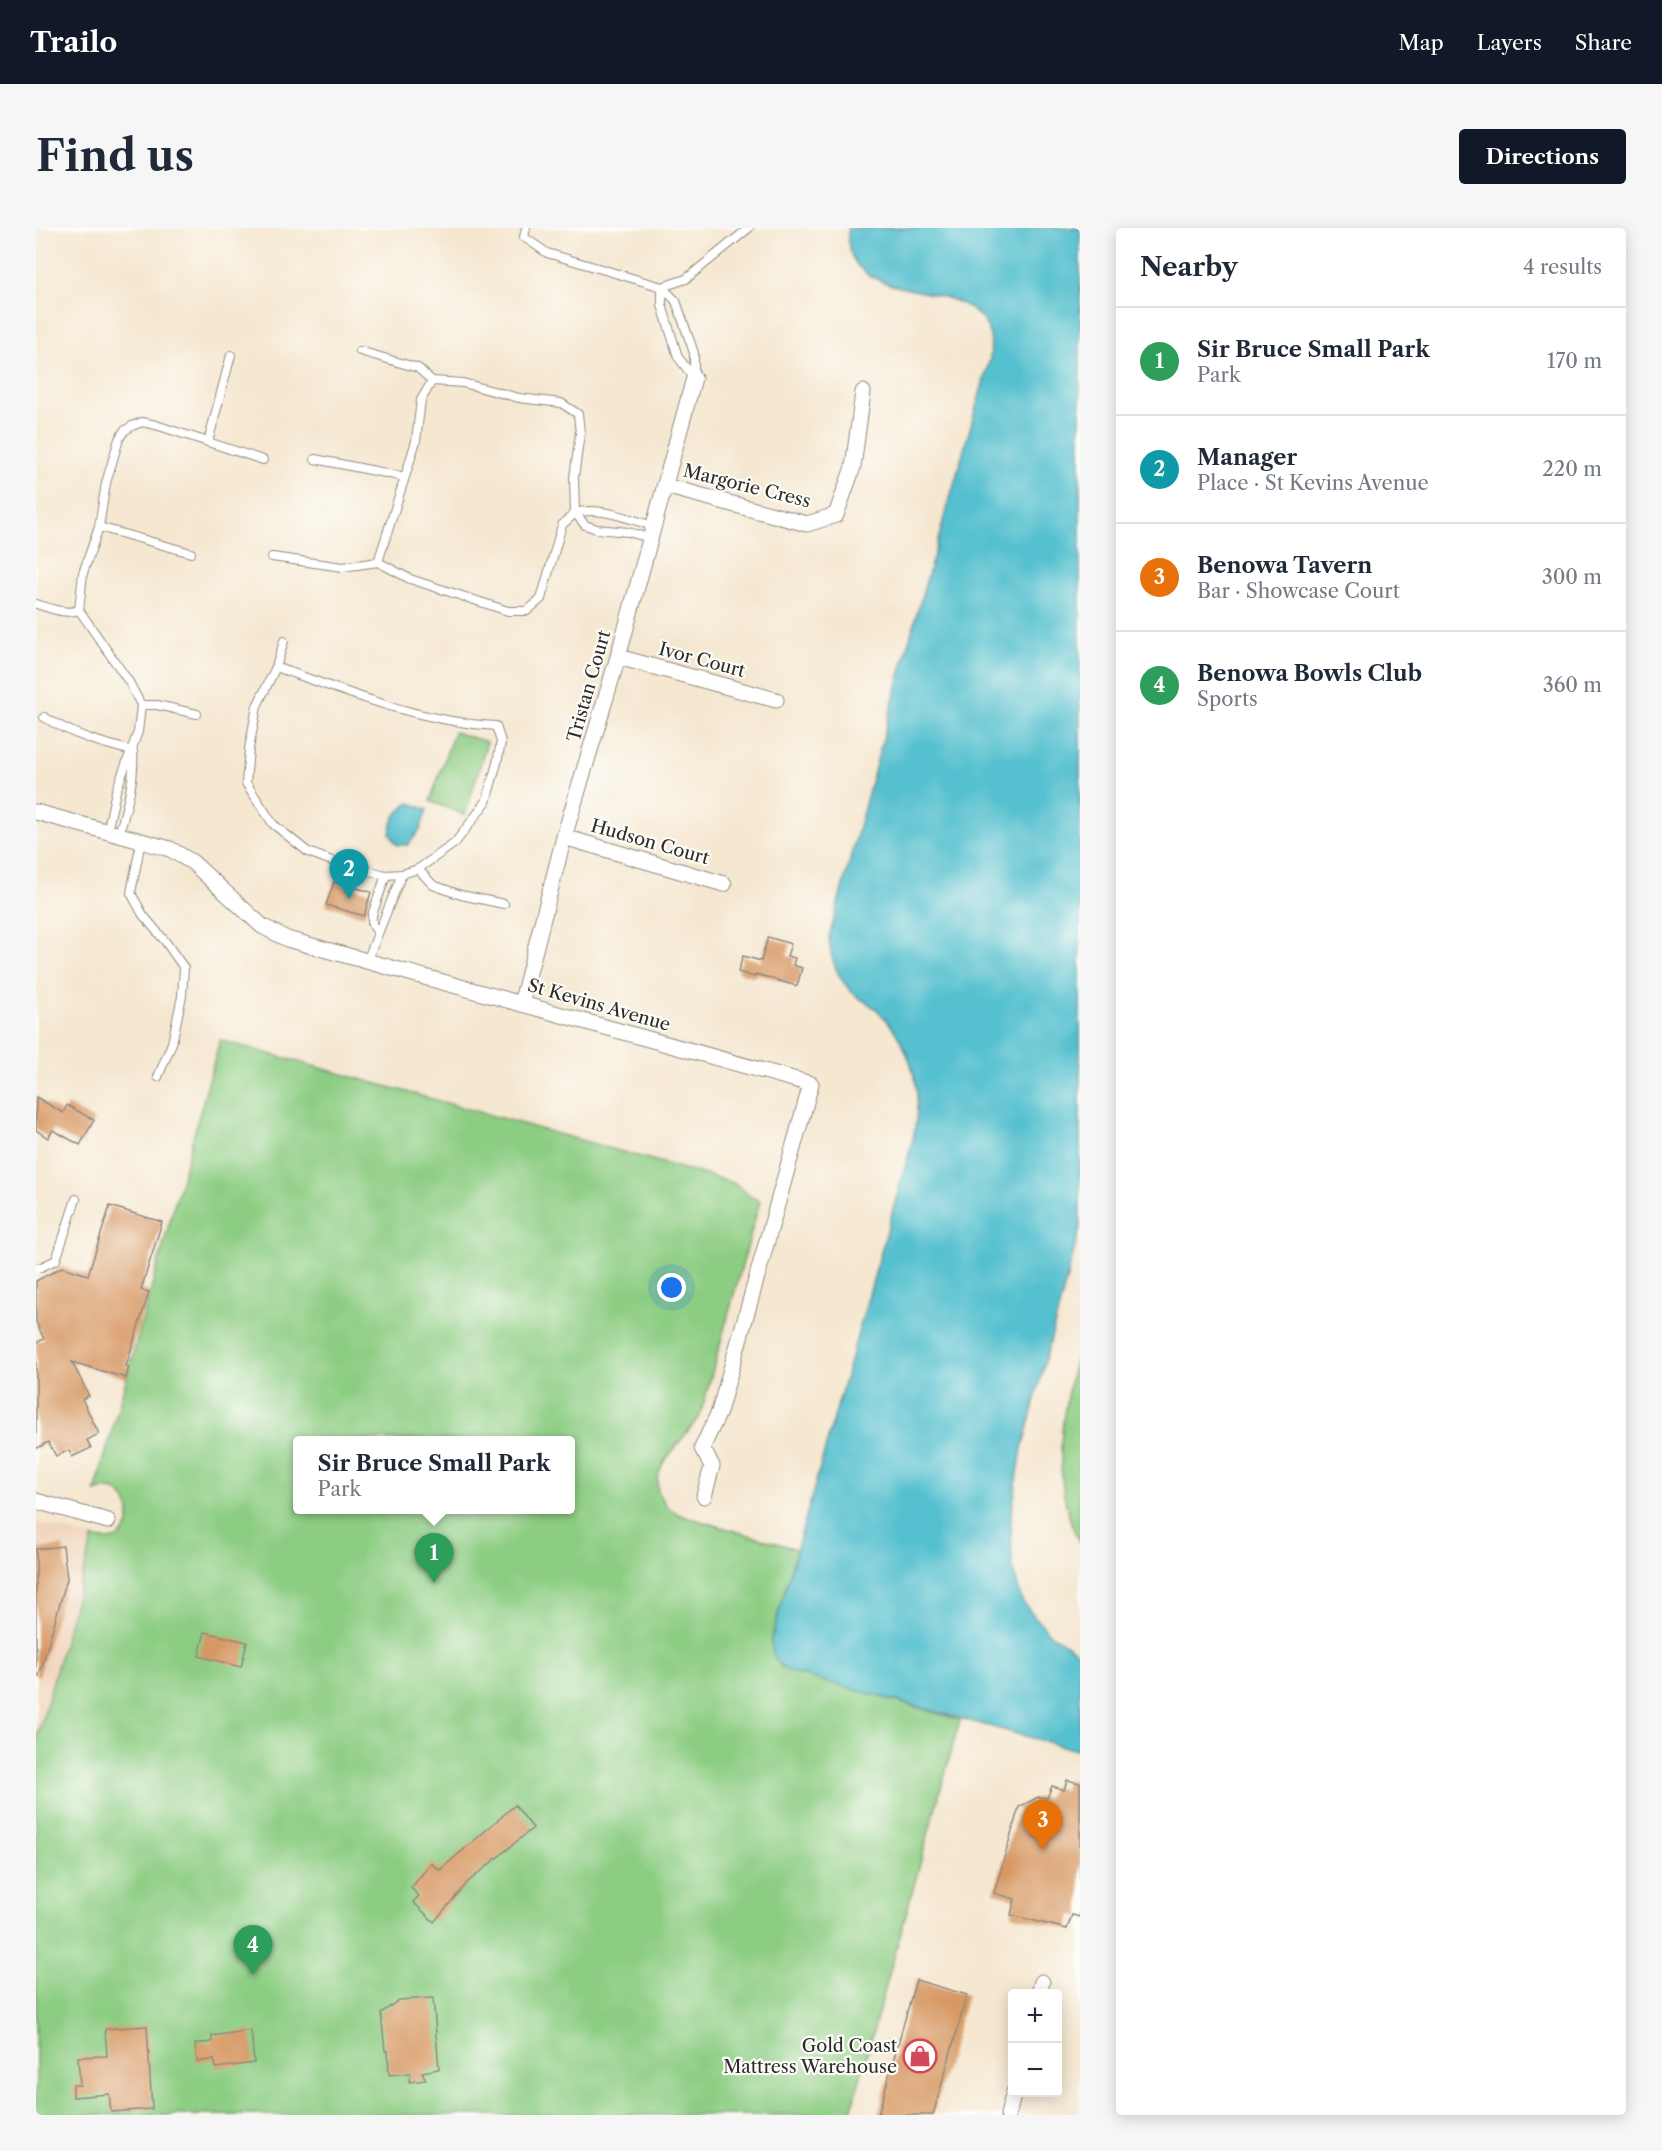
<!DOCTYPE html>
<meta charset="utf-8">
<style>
:root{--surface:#fff;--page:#f6f6f7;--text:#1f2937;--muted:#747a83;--line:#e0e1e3;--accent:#111827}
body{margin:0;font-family:"Libre Caslon Text",serif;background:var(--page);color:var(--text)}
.controls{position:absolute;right:18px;bottom:18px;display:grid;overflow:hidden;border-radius:6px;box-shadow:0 3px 15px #0003}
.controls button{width:54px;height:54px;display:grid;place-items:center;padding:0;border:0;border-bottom:2px solid var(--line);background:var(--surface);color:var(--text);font:30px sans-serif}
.you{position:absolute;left:636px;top:1060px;width:21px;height:21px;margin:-15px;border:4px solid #fff;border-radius:50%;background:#1a73e8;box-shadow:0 0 0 9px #1a73e833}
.badge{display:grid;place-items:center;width:39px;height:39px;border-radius:50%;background:var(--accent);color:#fff;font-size:20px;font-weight:700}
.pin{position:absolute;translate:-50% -50px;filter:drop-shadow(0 2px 3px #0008)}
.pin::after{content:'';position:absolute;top:32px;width:21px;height:18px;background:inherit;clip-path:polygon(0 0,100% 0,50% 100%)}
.popup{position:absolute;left:257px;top:1208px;width:282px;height:78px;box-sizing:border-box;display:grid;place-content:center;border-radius:6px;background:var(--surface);filter:drop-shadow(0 2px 4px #0005);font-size:20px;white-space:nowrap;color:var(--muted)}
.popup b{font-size:22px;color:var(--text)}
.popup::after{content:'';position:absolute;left:50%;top:100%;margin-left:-12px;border:12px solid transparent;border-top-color:var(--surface)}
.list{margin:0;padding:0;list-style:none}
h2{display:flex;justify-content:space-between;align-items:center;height:78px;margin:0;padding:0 24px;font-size:26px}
h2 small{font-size:20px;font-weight:400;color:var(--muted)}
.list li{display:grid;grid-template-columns:39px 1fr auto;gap:18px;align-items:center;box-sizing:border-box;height:108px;padding:0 24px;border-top:2px solid var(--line)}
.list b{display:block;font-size:22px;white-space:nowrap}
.list p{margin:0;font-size:20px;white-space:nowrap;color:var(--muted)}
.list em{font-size:20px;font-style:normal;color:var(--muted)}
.map{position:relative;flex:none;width:1044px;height:1887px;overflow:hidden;border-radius:6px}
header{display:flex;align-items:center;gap:36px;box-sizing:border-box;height:84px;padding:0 30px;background:var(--accent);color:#fff}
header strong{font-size:28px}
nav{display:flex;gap:33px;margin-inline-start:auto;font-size:21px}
.intro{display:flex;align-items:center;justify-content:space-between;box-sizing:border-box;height:144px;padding:0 36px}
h1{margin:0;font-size:42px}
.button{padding:15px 27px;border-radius:6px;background:var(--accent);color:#fff;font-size:21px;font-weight:700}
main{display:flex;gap:36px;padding:0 36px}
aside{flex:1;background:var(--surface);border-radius:6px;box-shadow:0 3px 15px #0003}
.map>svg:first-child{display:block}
.built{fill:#f1d5bd}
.green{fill:#8dcd83;stroke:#5c7c57;stroke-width:1.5;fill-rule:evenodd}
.water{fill:#54c0cf;stroke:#40767d;stroke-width:1.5}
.building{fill:#d79863}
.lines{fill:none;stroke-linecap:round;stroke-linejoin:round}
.service-casing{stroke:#90897e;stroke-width:10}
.minor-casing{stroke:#90897e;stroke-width:17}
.service{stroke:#fff;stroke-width:8}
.minor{stroke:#fff;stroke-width:15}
.labels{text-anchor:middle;stroke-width:4.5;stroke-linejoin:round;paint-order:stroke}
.street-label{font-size:18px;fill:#2b2b2b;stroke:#fdfcf7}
.poi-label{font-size:18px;fill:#2b2b2b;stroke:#fdfcf7;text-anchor:end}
</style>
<header>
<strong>Trailo</strong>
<nav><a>Map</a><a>Layers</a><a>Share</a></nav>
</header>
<div class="intro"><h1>Find us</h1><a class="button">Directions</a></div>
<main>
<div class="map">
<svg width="1044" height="1887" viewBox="0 0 1044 1887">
<rect width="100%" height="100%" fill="#fdfcf7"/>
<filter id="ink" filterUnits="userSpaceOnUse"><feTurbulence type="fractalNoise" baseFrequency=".0167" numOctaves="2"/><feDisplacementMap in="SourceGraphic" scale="12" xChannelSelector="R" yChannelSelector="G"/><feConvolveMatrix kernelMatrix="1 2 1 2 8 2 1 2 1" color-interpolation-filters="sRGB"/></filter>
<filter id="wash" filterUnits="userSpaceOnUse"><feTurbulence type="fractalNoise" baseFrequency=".008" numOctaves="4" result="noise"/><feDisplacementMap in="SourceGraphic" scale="24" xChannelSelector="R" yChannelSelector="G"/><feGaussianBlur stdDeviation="1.35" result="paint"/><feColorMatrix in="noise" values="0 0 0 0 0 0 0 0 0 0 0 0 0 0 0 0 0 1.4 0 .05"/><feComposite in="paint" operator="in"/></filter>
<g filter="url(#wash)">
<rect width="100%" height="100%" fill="#f5e7d0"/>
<path class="built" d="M 0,1294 L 57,1310 L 0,1514 Z"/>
<g class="green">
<path d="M 418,504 L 451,514 L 429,587 L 394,573 Z"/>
<path d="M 184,812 L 695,954 C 706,960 712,969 724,973 L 664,1188 L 627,1235 L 621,1250 L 622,1265 L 632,1279 L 644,1287 L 761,1321 L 735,1412 L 745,1440 L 924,1492 L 814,1887 L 0,1887 L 0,1514 L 57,1310 C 106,1324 99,1260 72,1261 C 68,1261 63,1263 59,1264 ZM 262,1212 L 534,1212 L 534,1282 L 262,1282 Z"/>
<path d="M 1044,1117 L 1044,1316 C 1013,1254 1024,1181 1044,1117 Z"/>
</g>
<g class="water">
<path d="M 812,0 L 1044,0 L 1044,1000 L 986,1221 L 975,1287 L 976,1338 L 986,1373 L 1012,1404 L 1044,1426 L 1044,1523 L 754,1444 C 739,1437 736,1427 735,1412 L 877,911 C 879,900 881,889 881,878 C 883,845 866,805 841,782 C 833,775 822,771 815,763 C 800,748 794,729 793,709 L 879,392 L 954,131 C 955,119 956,106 949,95 C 918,46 805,81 812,0 Z"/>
<path d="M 374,575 L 391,582 L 384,602 L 372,617 L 361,617 L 354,606 C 356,590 360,584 374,575 Z"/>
</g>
<g id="blocks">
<g class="building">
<path d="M 298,654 L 335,664 L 328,688 L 290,677 Z"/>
<path d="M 732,709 L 755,716 L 751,728 L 759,730 L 757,737 L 766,740 L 761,758 L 720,746 L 719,749 L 702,744 L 707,728 L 725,733 Z"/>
<path d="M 0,869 L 27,885 L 31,877 L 58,892 L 44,917 L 17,902 L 12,910 L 0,902 Z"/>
<path d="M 74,978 L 126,994 L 105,1062 L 113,1064 L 90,1138 L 93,1139 L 90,1150 L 36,1134 L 53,1168 L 46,1171 L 63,1206 L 51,1212 L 55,1220 L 36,1229 L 33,1222 L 20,1228 L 12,1214 L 0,1221 L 0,1115 L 8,1111 L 0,1094 L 0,1053 L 26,1039 L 52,1047 Z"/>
<path d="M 27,1318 L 31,1351 L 3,1448 L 0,1447 L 0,1321 Z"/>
<path d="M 169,1404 L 211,1414 L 205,1439 L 163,1428 Z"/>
<path d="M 1031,1552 L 1044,1555 L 1044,1689 L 1036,1687 L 1031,1701 L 975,1687 L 979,1671 L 958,1665 L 983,1579 L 1002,1569 L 1011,1570 L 1016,1558 L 1028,1562 Z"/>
<path d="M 479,1577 L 497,1600 L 432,1654 L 398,1694 L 377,1674 L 383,1668 L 375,1660 L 395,1635 L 404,1642 Z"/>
<path d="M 880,1752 L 931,1767 L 897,1887 L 842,1887 Z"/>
<path d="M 397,1770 L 403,1841 L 386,1844 L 390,1852 L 373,1854 L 374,1845 L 353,1847 L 352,1823 L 349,1823 L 345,1785 L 363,1772 Z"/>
<path d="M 111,1798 L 116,1881 L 75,1884 L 73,1866 L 37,1869 L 37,1857 L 44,1857 L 42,1829 L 71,1828 L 69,1801 Z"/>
<path d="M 215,1802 L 218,1835 L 180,1840 L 178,1831 L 161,1834 L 159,1816 L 176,1814 L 176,1808 Z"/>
</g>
</g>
</g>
<g filter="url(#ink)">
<use href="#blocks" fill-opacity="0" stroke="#90897e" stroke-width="1.5"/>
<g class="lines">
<defs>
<g id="service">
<path d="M 490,0 L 488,9 L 511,25 L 626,59 L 640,73 L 658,125 L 658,150"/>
<path d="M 626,59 L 650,51 L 713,0"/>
<path d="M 626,59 L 626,77 L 642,129 L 658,150"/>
<path d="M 324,123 L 382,140 L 396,153"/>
<path d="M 172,214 L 195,127"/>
<path d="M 279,231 L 369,249 L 380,213 L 385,172 L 396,153 L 427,155 L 483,170 L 525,175 L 542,186 L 544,205 L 538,250 L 539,285 L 526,297 L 505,371 L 491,383 L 472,383 L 374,351 L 342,334 L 369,249"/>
<path d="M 63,299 L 155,325"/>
<path d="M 614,310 L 592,304 L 561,301 L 549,297 L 539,285 C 564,278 593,291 617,298"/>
<path d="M 236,329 L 307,339 L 342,334"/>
<path d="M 0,376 C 15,380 28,387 43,382"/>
<path d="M 240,439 C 311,464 384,494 460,498 L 465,514 L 461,535 L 450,574 L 419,615 L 382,641 L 366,646 L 350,647 L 304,636 L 272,624 L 237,596 L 210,555 L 213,521 L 221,478 Z"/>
<path d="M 240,439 L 248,413"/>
<path d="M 105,477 L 121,477 L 161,486"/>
<path d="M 8,489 C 37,507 64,515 97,523"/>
<path d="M 71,604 L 80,563 L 102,504 L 105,477 L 93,454 L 43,382 L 47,345 L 63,299 L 70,255 L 83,211 L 88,203 L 96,198 L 106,194 L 120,197 L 227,232"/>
<path d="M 83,607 C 90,580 99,553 97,525"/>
<path d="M 105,613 L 95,665 L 107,687 L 129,713 L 148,740 L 146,768 L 136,815 L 122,849"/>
<path d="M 382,641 L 397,657 L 425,667 L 468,676"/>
<path d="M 342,705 L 336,696 L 336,687 L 350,647"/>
<path d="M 331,733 L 366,646"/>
<path d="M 0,1040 L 3,1040 L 20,1032 L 40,971"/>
</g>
<g id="minor">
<path d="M 629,258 L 771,296 L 800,287 L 817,239 L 827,164"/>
<path d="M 582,429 L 740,472"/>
<path d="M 0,584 L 134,621 L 156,634 L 226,698 L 251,711 L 775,856 L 683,1184 L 666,1220 L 676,1238 L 668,1268"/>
<path d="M 528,609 L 688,656"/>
<path d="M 485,776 L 528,609 L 582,429 L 658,150"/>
<path d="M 0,1273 L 72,1293"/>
<path d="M 1003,1766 L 1006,1754"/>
<path d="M 972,1887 L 978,1864"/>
</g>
</defs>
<use href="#service" class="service-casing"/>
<use href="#minor" class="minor-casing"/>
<use href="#service" class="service"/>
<use href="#minor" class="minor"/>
</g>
</g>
<defs>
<symbol id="shop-ring" viewBox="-11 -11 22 22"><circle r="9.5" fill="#fdfcf7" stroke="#d1495b" stroke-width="1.5"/><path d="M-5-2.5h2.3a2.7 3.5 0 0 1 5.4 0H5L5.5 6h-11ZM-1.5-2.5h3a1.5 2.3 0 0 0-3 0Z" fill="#d1495b"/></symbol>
</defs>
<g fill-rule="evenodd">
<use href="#shop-ring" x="865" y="1809" width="38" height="38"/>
</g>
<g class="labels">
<g class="street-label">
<text transform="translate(711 258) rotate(14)" y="6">Margorie Cress</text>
<text transform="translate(666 432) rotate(15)" y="6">Ivor Court</text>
<text transform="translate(553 458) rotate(-74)" y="6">Tristan Court</text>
<text transform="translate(614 614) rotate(16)" y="6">Hudson Court</text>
<text transform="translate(563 777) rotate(16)" y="6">St Kevins Avenue</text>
</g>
<g class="poi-label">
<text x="861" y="1824">Gold Coast<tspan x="861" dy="21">Mattress Warehouse</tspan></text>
</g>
</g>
</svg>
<div class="controls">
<button>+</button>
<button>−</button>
</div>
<div class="you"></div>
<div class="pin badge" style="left:398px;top:1355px;background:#2e9e5b">1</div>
<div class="popup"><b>Sir Bruce Small Park</b>Park</div>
<div class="pin badge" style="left:313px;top:671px;background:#0f9aa8">2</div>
<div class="pin badge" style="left:1007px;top:1622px;background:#e8710a">3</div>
<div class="pin badge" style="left:217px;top:1747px;background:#2e9e5b">4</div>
</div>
<aside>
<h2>Nearby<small>4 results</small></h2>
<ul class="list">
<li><span class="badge" style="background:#2e9e5b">1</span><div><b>Sir Bruce Small Park</b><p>Park</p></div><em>170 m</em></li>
<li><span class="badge" style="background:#0f9aa8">2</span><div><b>Manager</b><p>Place · St Kevins Avenue</p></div><em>220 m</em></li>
<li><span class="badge" style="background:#e8710a">3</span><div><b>Benowa Tavern</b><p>Bar · Showcase Court</p></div><em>300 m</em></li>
<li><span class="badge" style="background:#2e9e5b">4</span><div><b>Benowa Bowls Club</b><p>Sports</p></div><em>360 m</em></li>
</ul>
</aside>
</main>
